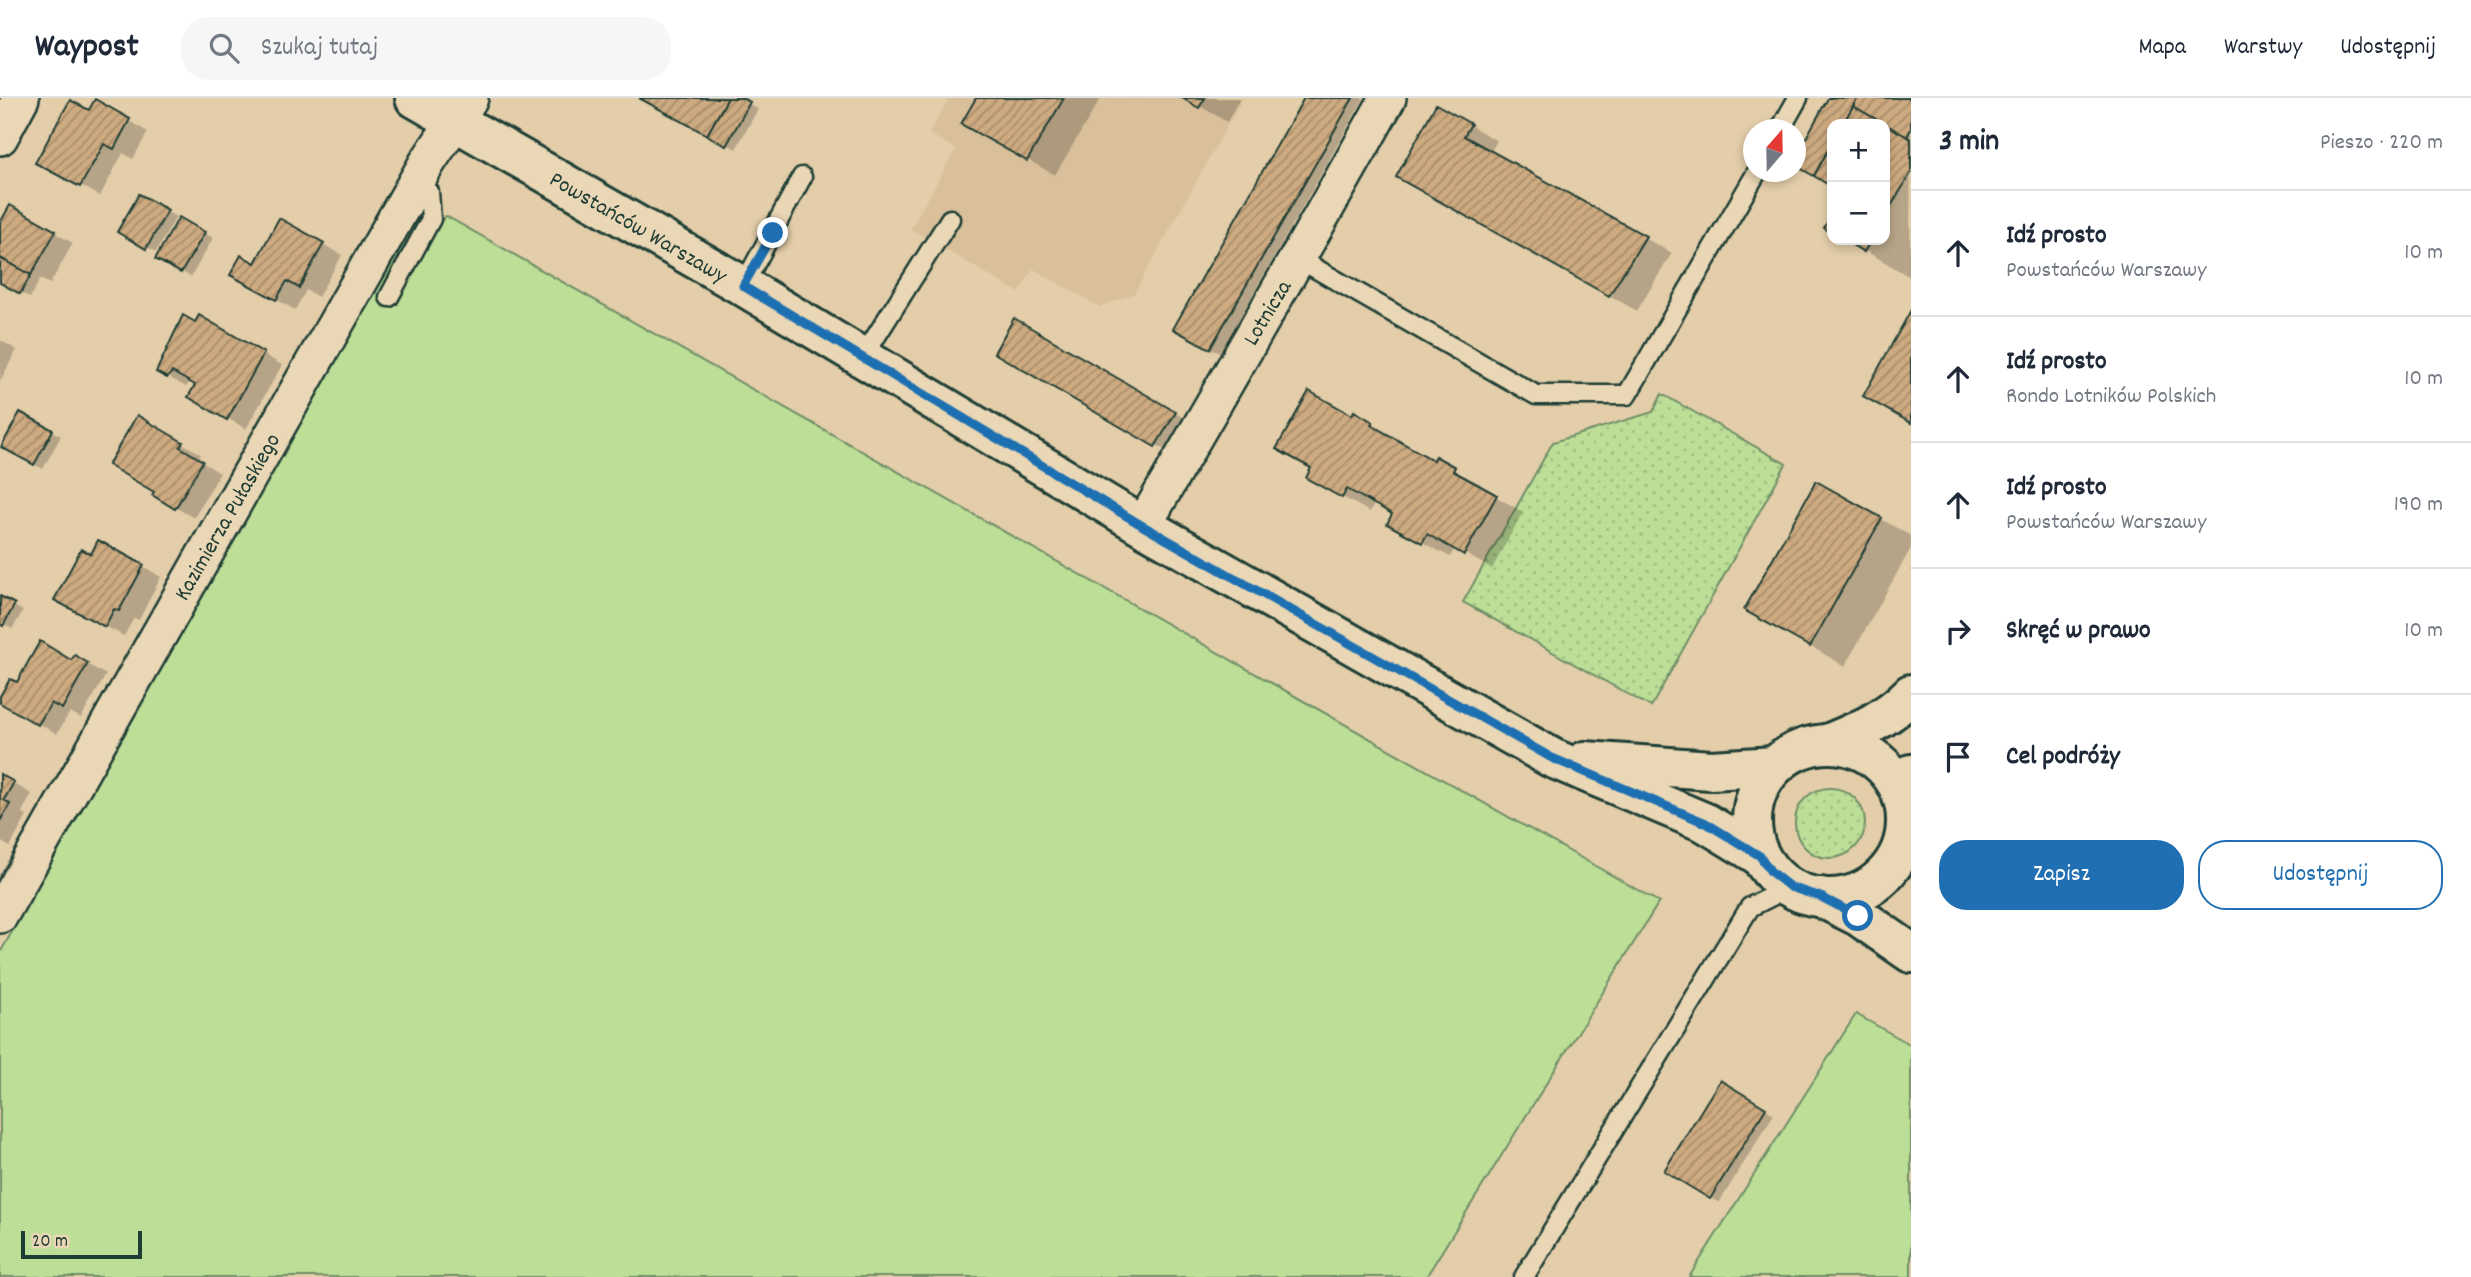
<!DOCTYPE html>
<html lang="pl">
<meta charset="utf-8">
<style>
:root{--surface:#fff;--page:#f6f6f7;--text:#1f2937;--muted:#747a83;--line:#e0e1e3;--accent:#1f6fb2}
body{margin:0;font-family:Dekko,sans-serif;background:var(--page);color:var(--text)}
.controls{position:absolute;right:21px;top:21px;display:grid;overflow:hidden;border-radius:14px;box-shadow:0 4px 10px #0003}
.controls button{width:63px;height:63px;display:grid;place-items:center;padding:0;border:0;border-bottom:2px solid var(--line);background:var(--surface);color:var(--text);font:35px sans-serif}
.compass{position:absolute;left:1743px;top:21px;width:63px;height:63px;border-radius:50%;background:var(--surface);box-shadow:0 4px 10px #0003;rotate:20deg}
.scale{position:absolute;left:21px;bottom:18px;width:121px;box-sizing:border-box;padding-left:7px;border:4px solid #1f3d34;border-top:0;font-size:19px;line-height:24px;white-space:nowrap;color:#1f3d34;-webkit-text-stroke:5px #ead7b5;paint-order:stroke}
.stop{position:absolute;width:21px;height:21px;margin:-16px;border:5px solid #1f6fb2;border-radius:50%;background:#fff}
.stop.end{background:#1f6fb2;border-color:#fff;box-shadow:0 2px 7px #0008}
.list{margin:0;padding:0;list-style:none}
h2{display:flex;justify-content:space-between;align-items:center;height:91px;margin:0;padding:0 28px;font-size:30px}
h2 small{font-size:23px;font-weight:400;color:var(--muted)}
.list li{display:grid;grid-template-columns:46px 1fr auto;gap:21px;align-items:center;box-sizing:border-box;height:126px;padding:0 28px;border-top:2px solid var(--line)}
.list b{display:block;font-size:26px;white-space:nowrap}
.list p{margin:0;font-size:23px;white-space:nowrap;color:var(--muted)}
.list em{font-size:23px;font-style:normal;color:var(--muted)}
.actions{display:flex;gap:14px;padding:21px 28px}
.actions a{flex:1;padding:16px 0;border:2px solid var(--accent);border-radius:28px;text-align:center;font-size:24px;color:var(--accent)}
.actions .main{background:var(--accent);color:#fff}
.icon{flex:none;width:38px;height:38px;fill:none;stroke:currentColor;stroke-width:2;stroke-linecap:round;stroke-linejoin:round}
.map{position:relative;flex:none;width:1911px;height:1179px;overflow:hidden}
header{display:flex;align-items:center;gap:42px;box-sizing:border-box;height:98px;padding:0 35px;background:var(--surface);border-bottom:2px solid var(--line)}
header strong{font-size:33px}
nav{display:flex;gap:38px;margin-inline-start:auto;font-size:24px}
.search{width:490px;height:63px;background:var(--page);display:flex;align-items:center;gap:18px;box-sizing:border-box;padding:0 24px;border-radius:28px;color:var(--muted);font-size:26px}
main{display:flex}
aside{flex:1;background:var(--surface)}
.map>svg:first-child{display:block}
.built{fill:#d9c09b}
.grass{fill:url(#grass-dots);stroke:#6e8e66;stroke-width:2}
.green{fill:#bcde97;stroke:#6e8e66;stroke-width:2}
.shadow{fill:#0003}
.building{fill:url(#building-hatch);stroke:#1f3d34;stroke-width:2}
.lines{fill:none;stroke-linecap:round;stroke-linejoin:round}
.service-casing{stroke:#1f3d34;stroke-width:23}
.minor-casing{stroke:#1f3d34;stroke-width:40}
.tertiary-casing{stroke:#1f3d34;stroke-width:44}
.secondary-casing{stroke:#1f3d34;stroke-width:44}
.service{stroke:#ead7b5;stroke-width:18}
.minor{stroke:#ead7b5;stroke-width:35}
.tertiary{stroke:#ead7b5;stroke-width:38}
.secondary{stroke:#ead7b5;stroke-width:38}
.route{stroke:#1f6fb2;stroke-width:9}
.labels{text-anchor:middle;stroke-width:5;stroke-linejoin:round;paint-order:stroke}
.street-label{font-size:23px;fill:#1f3d34;stroke:#ead7b5}
</style>
<header>
<strong>Waypost</strong>
<div class="search"><svg class="icon" aria-label="search" viewBox="0 0 24 24"><circle cx="10" cy="10" r="6"/><path d="M15 15l6 6"/></svg>Szukaj tutaj</div>
<nav><a>Mapa</a><a>Warstwy</a><a>Udostępnij</a></nav>
</header>
<main>
<div class="map">
<svg width="1911" height="1179" viewBox="0 0 1911 1179">
<defs>
<pattern id="grass-dots" width="8" height="8" patternUnits="userSpaceOnUse" patternTransform="scale(1.75)"><rect width="8" height="8" fill="#bcde97"/><path d="M2 2h.1M6 6h.1" fill="none" stroke="#a1bf83" stroke-width="1.8" stroke-linecap="round"/></pattern>
<pattern id="building-hatch" width="6" height="6" patternUnits="userSpaceOnUse" patternTransform="scale(1.75)"><rect width="6" height="6" fill="#ceaa80"/><path d="M-1 1l2-2M0 6l6-6M5 7l2-2" fill="none" stroke="#a78c6a"/></pattern>
</defs>
<rect width="100%" height="100%" fill="#e4ceaa"/>
<filter id="ink" filterUnits="userSpaceOnUse"><feTurbulence type="fractalNoise" baseFrequency=".0143" numOctaves="2"/><feDisplacementMap in="SourceGraphic" scale="14" xChannelSelector="R" yChannelSelector="G"/><feConvolveMatrix kernelMatrix="1 2 1 2 8 2 1 2 1" color-interpolation-filters="sRGB"/></filter>
<g filter="url(#ink)">
<path class="built" d="M 949,0 L 1243,0 L 1134,196 L 1100,209 L 1033,171 L 1019,195 L 910,131 L 956,51 L 929,36 Z"/>
<g class="grass">
<path d="M 1662,296 L 1786,366 L 1651,609 L 1463,504 L 1553,344 L 1653,314 Z"/>
<circle cx="1830" cy="725" r="35"/>
</g>
<g class="green">
<path d="M 418,114 L 439,125 L 446,118 L 1659,804 L 1426,1179 L 0,1179 L 0,855 Z"/>
<path d="M 1856,916 L 1911,947 L 1911,1179 L 1689,1179 Z"/>
</g>
<g class="shadow">
<path d="M 642,0 L 739,0 L 758,11 L 736,51 Z"/>
<path d="M 978,0 L 1101,0 L 1055,77 L 963,26 Z"/>
<path d="M 1186,0 L 1240,0 L 1227,24 Z"/>
<path d="M 1306,0 L 1364,0 L 1220,255 L 1175,231 Z"/>
<path d="M 1830,0 L 1911,0 L 1910,179 L 1847,142 L 1885,142 L 1885,26 L 1832,26 L 1832,87 L 1796,66 Z"/>
<path d="M 96,4 L 148,34 L 133,61 L 123,55 L 100,98 L 56,74 Z"/>
<path d="M 1437,8 L 1497,43 L 1490,55 L 1672,155 L 1637,213 L 1425,94 Z"/>
<path d="M 139,98 L 176,119 L 156,154 L 119,134 Z"/>
<path d="M 11,110 L 73,145 L 50,186 L 40,181 L 30,200 L 0,183 L 0,129 Z"/>
<path d="M 179,121 L 213,140 L 191,179 L 158,160 Z"/>
<path d="M 280,123 L 342,157 L 318,199 L 306,192 L 295,212 L 232,176 L 255,168 Z"/>
<path d="M 199,220 L 282,267 L 246,331 L 190,298 L 197,286 L 191,283 L 186,289 L 158,273 Z"/>
<path d="M 1015,222 L 1184,320 L 1165,352 L 996,254 Z"/>
<path d="M 0,242 L 17,252 L 0,283 Z"/>
<path d="M 21,316 L 61,338 L 43,371 L 3,349 Z"/>
<path d="M 1355,316 L 1399,341 L 1398,344 L 1481,386 L 1479,389 L 1523,414 L 1492,471 L 1455,450 L 1450,459 L 1416,441 L 1394,416 L 1375,405 L 1370,414 L 1335,395 Z"/>
<path d="M 138,320 L 201,356 L 198,362 L 220,375 L 194,420 L 154,397 L 156,393 Z"/>
<path d="M 1817,385 L 1911,438 L 1911,450 L 1845,568 L 1746,512 Z"/>
<path d="M 92,459 L 143,468 L 161,479 L 139,522 L 134,520 L 124,538 L 74,512 Z"/>
<path d="M 0,500 L 23,513 L 12,531 L 0,524 Z"/>
<path d="M 75,559 L 106,577 L 81,620 L 70,614 L 57,636 L 0,603 L 17,587 L 72,564 Z"/>
<path d="M 0,678 L 32,696 L 22,714 L 27,718 L 10,749 L 0,743 Z"/>
<path d="M 1721,984 L 1774,1016 L 1719,1105 L 1667,1073 Z"/>
</g>
<g class="building">
<path d="M 639,0 L 728,0 L 707,37 Z"/>
<path d="M 728,0 L 742,0 L 750,4 L 726,48 L 707,37 Z"/>
<path d="M 976,0 L 1064,0 L 1027,63 L 961,26 Z"/>
<path d="M 1182,0 L 1205,0 L 1199,10 Z"/>
<path d="M 1304,0 L 1353,0 L 1210,251 L 1173,231 Z"/>
<path d="M 1828,0 L 1858,0 L 1843,26 L 1832,26 L 1832,45 L 1814,78 L 1796,68 L 1796,58 Z"/>
<path d="M 1858,0 L 1911,0 L 1911,31 L 1907,39 L 1853,8 Z"/>
<path d="M 95,1 L 130,21 L 114,51 L 104,46 L 80,89 L 35,65 L 70,2 L 89,12 Z"/>
<path d="M 1436,6 L 1471,26 L 1464,38 L 1646,138 L 1609,198 L 1396,79 Z"/>
<path d="M 1853,8 L 1911,41 L 1911,75 L 1885,118 L 1885,26 L 1843,26 Z"/>
<path d="M 1832,45 L 1832,89 L 1814,78 Z"/>
<path d="M 139,96 L 168,112 L 146,151 L 117,134 Z"/>
<path d="M 10,107 L 56,133 L 31,177 L 0,160 L 0,125 Z"/>
<path d="M 1832,116 L 1832,135 L 1824,130 Z"/>
<path d="M 179,119 L 205,134 L 181,175 L 155,161 Z"/>
<path d="M 279,120 L 324,145 L 299,190 L 287,183 L 276,202 L 230,177 L 241,157 L 255,165 Z"/>
<path d="M 1844,142 L 1871,142 L 1864,154 Z"/>
<path d="M 0,160 L 31,177 L 20,196 L 0,185 Z"/>
<path d="M 1911,212 L 1911,325 L 1863,298 Z"/>
<path d="M 183,217 L 195,224 L 199,217 L 264,255 L 227,322 L 188,299 L 195,287 L 172,274 L 167,280 L 156,274 Z"/>
<path d="M 1014,220 L 1176,314 L 1155,349 L 994,255 Z"/>
<path d="M 1309,293 L 1352,317 L 1354,313 L 1373,324 L 1371,327 L 1433,362 L 1435,358 L 1455,369 L 1453,373 L 1497,397 L 1464,457 L 1427,436 L 1422,445 L 1387,426 L 1392,416 L 1347,391 L 1342,400 L 1306,380 L 1311,370 L 1276,351 Z"/>
<path d="M 20,314 L 53,332 L 34,367 L 1,349 Z"/>
<path d="M 137,317 L 183,344 L 180,349 L 203,363 L 175,411 L 152,397 L 154,394 L 108,367 Z"/>
<path d="M 1816,383 L 1882,420 L 1810,549 L 1744,512 Z"/>
<path d="M 98,442 L 144,467 L 119,513 L 114,511 L 105,529 L 54,502 L 81,451 L 91,456 Z"/>
<path d="M 0,498 L 15,506 L 3,528 L 0,526 Z"/>
<path d="M 40,543 L 71,562 L 75,557 L 88,565 L 62,611 L 51,605 L 38,627 L 0,605 L 0,598 L 10,581 L 17,584 Z"/>
<path d="M 0,676 L 14,684 L 4,702 L 10,706 L 0,723 Z"/>
<path d="M 1720,982 L 1766,1010 L 1710,1101 L 1664,1073 Z"/>
</g>
<g class="lines">
<defs>
<g id="service">
<path d="M 1780,32 L 1798,0"/>
<path d="M 1299,161 L 1536,297 L 1627,297 L 1757,74"/>
<path d="M 743,188 L 802,79"/>
<path d="M 389,199 L 431,121 L 429,94 L 415,85"/>
<path d="M 863,259 L 950,121"/>
<path d="M 1524,1179 L 1750,809 L 1790,789"/>
</g>
<g id="minor">
<path d="M 0,39 L 21,0"/>
<path d="M 1143,428 C 1225,285 1308,144 1388,0"/>
<path d="M 0,817 L 427,65 L 470,0"/>
</g>
<g id="tertiary">
<path d="M 1827,646 C 1859,633 1887,621 1911,596"/>
<path d="M 1902,699 L 1911,676"/>
</g>
<g id="secondary">
<path d="M 415,0 L 743,188 L 1143,428 L 1552,660 L 1706,725 L 1760,758"/>
<circle cx="1829" cy="723" r="77"/>
<path d="M 1585,663 L 1711,672 L 1775,668"/>
<path d="M 1820,799 L 1858,818 L 1911,855"/>
</g>
</defs>
<use href="#service" class="service-casing"/>
<use href="#minor" class="minor-casing"/>
<use href="#tertiary" class="tertiary-casing"/>
<use href="#secondary" class="secondary-casing"/>
<use href="#service" class="service"/>
<use href="#minor" class="minor"/>
<use href="#tertiary" class="tertiary"/>
<use href="#secondary" class="secondary"/>
</g>
</g>
<g class="lines" filter="url(#ink)">
<path class="route" d="M 773,135 L 743,188 L 1143,428 L 1552,660 L 1706,725 L 1760,758 L 1771,774 L 1790,789 L 1821,799 L 1858,818"/>
</g>
<g class="labels">
<g class="street-label">
<text transform="translate(639 128) rotate(30)" y="8">Powstańców Warszawy</text>
<text transform="translate(1266 214) rotate(-59)" y="8">Lotnicza</text>
<text transform="translate(226 418) rotate(-60)" y="8">Kazimierza Pułaskiego</text>
</g>
</g>
</svg>
<div class="controls">
<button>+</button>
<button>−</button>
</div>
<svg class="compass" viewBox="-18 -18 36 36"><path d="M0-13l5 13h-10z" fill="#e53935"/><path d="M0 13l5-13h-10z" fill="#747a83"/></svg>
<div class="scale">20 m</div>
<div class="stop" style="left:1858px;top:818px"></div>
<div class="stop end" style="left:773px;top:135px"></div>
</div>
<aside>
<h2>3 min<small>Pieszo · 220 m</small></h2>
<ul class="list">
<li><svg class="icon" aria-label="ahead" viewBox="0 0 24 24"><path d="M12 20V5M6 11l6-6 6 6"/></svg><div><b>Idź prosto</b><p>Powstańców Warszawy</p></div><em>10 m</em></li>
<li><svg class="icon" aria-label="ahead" viewBox="0 0 24 24"><path d="M12 20V5M6 11l6-6 6 6"/></svg><div><b>Idź prosto</b><p>Rondo Lotników Polskich</p></div><em>10 m</em></li>
<li><svg class="icon" aria-label="ahead" viewBox="0 0 24 24"><path d="M12 20V5M6 11l6-6 6 6"/></svg><div><b>Idź prosto</b><p>Powstańców Warszawy</p></div><em>190 m</em></li>
<li><svg class="icon" aria-label="right" viewBox="0 0 24 24"><path d="M7 20v-9h11M14 6l5 5-5 5"/></svg><div><b>Skręć w prawo</b></div><em>10 m</em></li>
<li><svg class="icon" aria-label="arrive" viewBox="0 0 24 24"><path d="M6 21V4h12l-3 4 3 4H6"/></svg><div><b>Cel podróży</b></div></li>
</ul>
<div class="actions"><a class="main">Zapisz</a><a>Udostępnij</a></div>
</aside>
</main>
